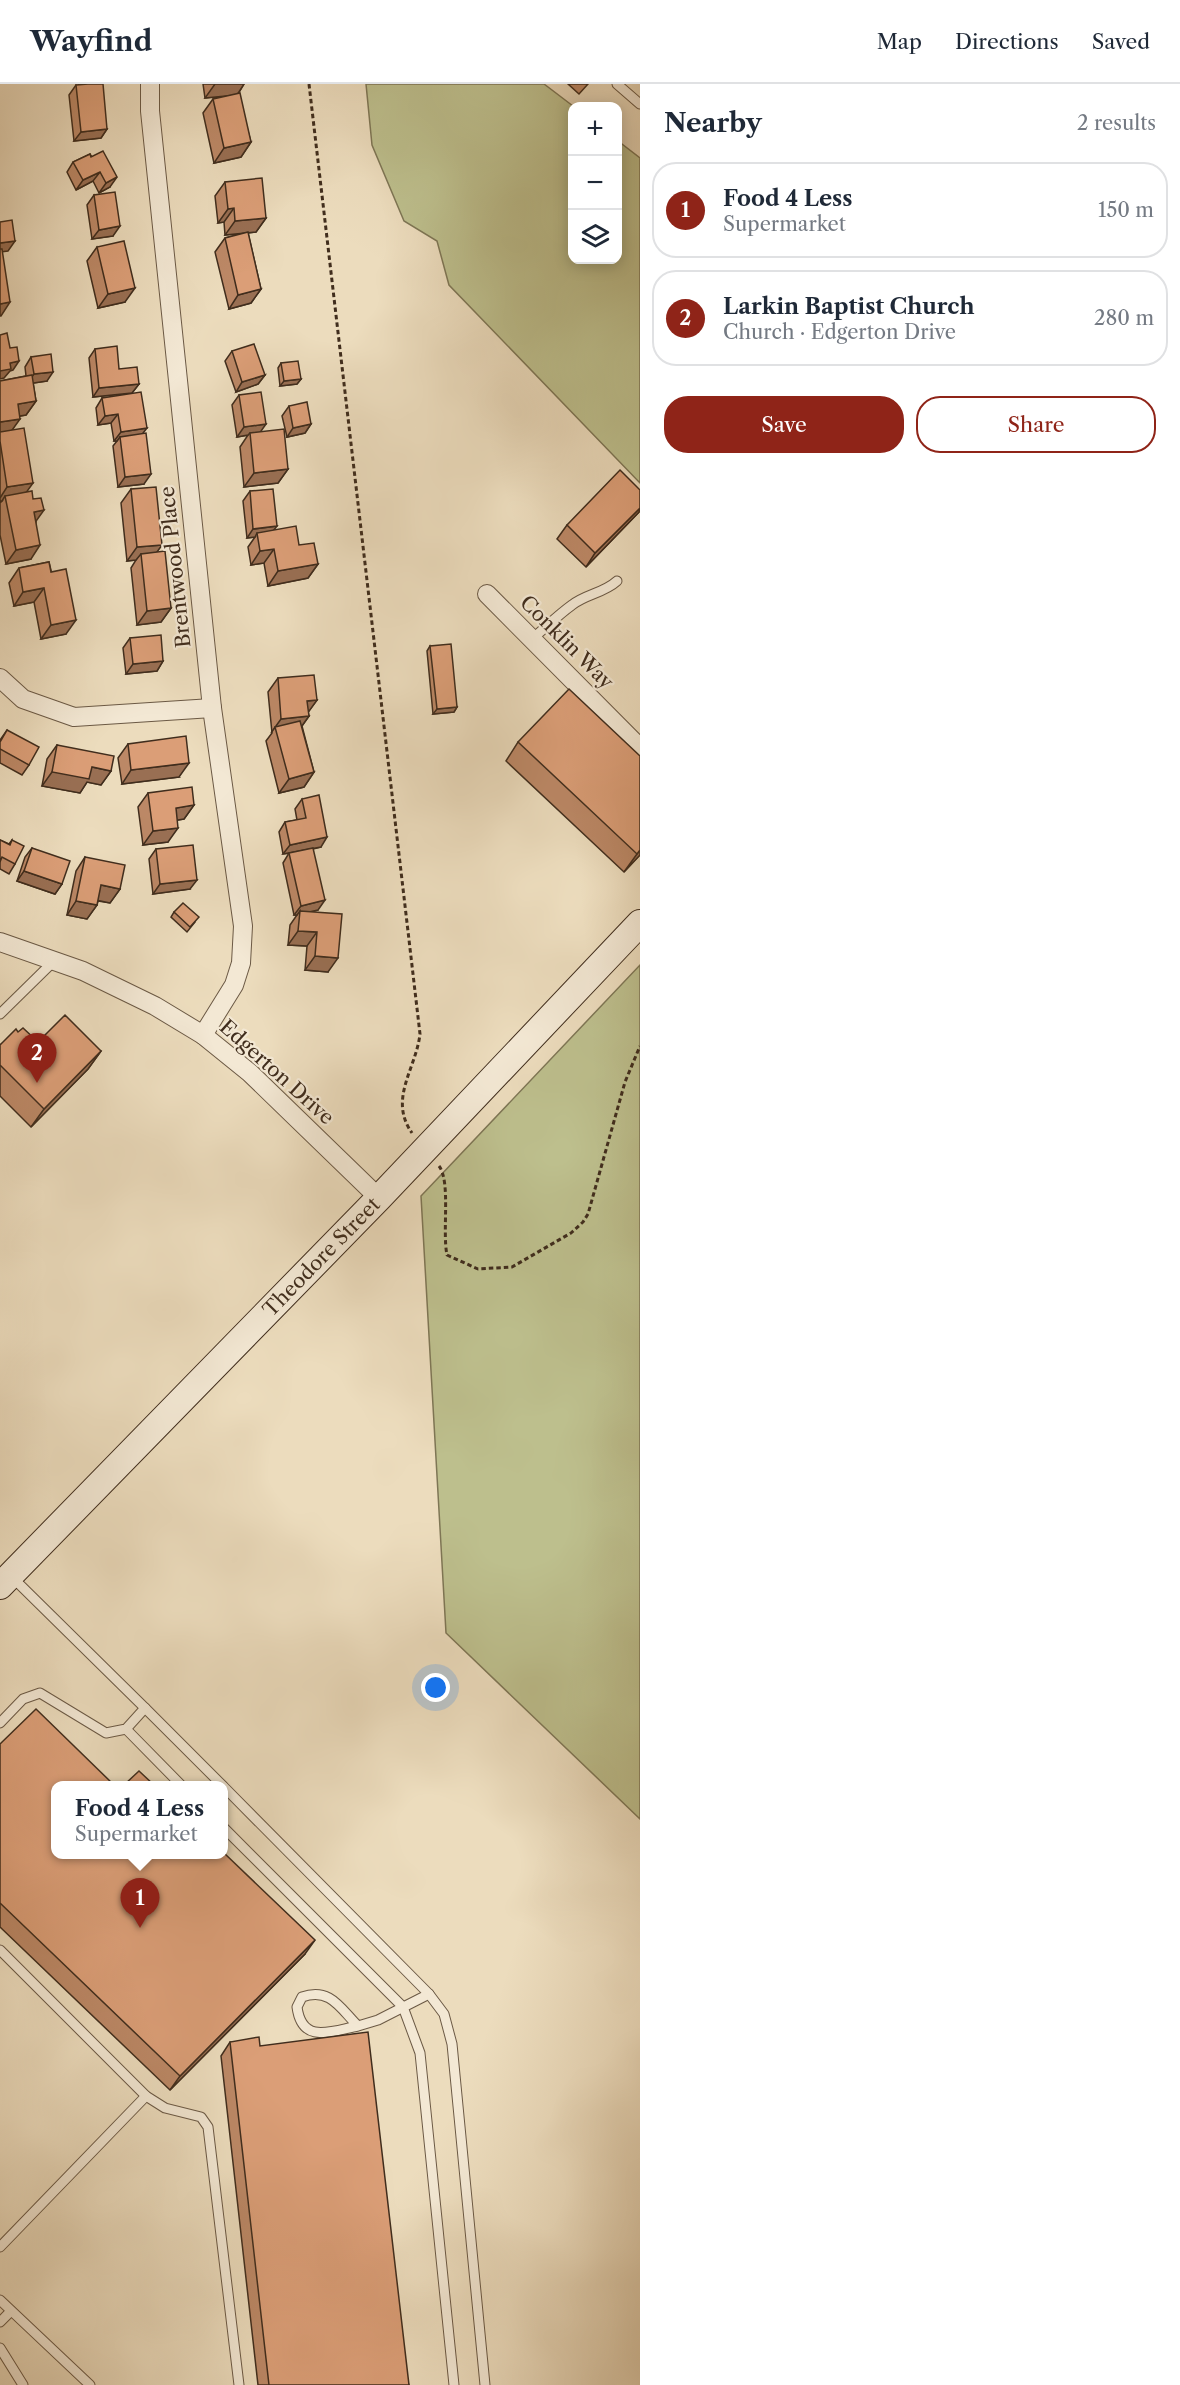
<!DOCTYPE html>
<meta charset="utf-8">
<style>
:root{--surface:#fff;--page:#f6f6f7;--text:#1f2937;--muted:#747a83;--line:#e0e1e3;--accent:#8f2418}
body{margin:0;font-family:"Libre Caslon Text",serif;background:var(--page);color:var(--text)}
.controls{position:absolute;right:18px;top:18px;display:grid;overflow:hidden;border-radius:12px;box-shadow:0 3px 15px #0003}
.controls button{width:54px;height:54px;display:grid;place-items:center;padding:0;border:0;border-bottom:2px solid var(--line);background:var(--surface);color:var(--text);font:30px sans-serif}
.you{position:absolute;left:436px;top:1604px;width:21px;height:21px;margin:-15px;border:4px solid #fff;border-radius:50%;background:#1a73e8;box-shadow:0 0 0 9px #1a73e833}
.badge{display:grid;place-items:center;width:39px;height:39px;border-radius:50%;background:var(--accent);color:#fff;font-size:20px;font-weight:700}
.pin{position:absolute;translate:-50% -50px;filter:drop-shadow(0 2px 3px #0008)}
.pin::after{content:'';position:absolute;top:32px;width:21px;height:18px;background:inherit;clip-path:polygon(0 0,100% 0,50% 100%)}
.popup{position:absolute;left:51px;top:1697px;width:177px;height:78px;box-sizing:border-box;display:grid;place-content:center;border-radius:12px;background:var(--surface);filter:drop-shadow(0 2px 4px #0005);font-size:20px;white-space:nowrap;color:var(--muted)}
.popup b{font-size:22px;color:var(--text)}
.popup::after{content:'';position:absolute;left:50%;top:100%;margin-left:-12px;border:12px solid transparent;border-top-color:var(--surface)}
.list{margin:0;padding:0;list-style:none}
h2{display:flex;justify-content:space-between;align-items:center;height:78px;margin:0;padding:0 24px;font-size:26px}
h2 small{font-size:20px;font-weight:400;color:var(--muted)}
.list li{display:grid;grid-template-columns:39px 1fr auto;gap:18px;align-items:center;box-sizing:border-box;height:96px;margin:0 12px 12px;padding:0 12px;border:2px solid var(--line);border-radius:24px}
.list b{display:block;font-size:22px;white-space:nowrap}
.list p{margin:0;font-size:20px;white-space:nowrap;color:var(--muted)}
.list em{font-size:20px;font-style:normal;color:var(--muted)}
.actions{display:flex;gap:12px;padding:18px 24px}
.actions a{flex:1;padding:14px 0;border:2px solid var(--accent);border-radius:24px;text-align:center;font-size:21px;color:var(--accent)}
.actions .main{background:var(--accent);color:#fff}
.icon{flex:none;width:33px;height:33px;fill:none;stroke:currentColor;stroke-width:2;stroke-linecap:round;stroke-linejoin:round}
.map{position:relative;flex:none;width:640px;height:2301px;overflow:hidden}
header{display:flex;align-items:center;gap:36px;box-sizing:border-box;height:84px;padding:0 30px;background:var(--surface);border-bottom:2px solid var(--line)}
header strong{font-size:28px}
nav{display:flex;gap:33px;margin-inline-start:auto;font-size:21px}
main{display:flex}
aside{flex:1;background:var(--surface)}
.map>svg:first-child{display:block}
.green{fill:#bdbf8d;stroke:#7e7655;stroke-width:1.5}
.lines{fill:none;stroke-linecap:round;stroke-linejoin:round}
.lane-casing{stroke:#6b5945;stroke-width:11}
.street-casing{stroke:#6b5945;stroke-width:20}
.secondary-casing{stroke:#402d1d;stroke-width:28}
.path{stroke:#402d1d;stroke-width:3;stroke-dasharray:4.5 3;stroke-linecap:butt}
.lane{stroke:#f3e8d4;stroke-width:9}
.street{stroke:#f3e8d4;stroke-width:18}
.secondary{stroke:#f3e8d4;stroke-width:26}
.wall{fill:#bc8866;stroke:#402d1d;stroke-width:1.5}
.shaded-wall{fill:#996f53;stroke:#402d1d;stroke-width:1.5}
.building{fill:#db9e77;stroke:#402d1d;stroke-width:1.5}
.labels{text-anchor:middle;stroke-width:4.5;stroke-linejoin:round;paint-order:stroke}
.street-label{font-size:20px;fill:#402d1d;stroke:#f3e8d4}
</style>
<header>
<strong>Wayfind</strong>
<nav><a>Map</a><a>Directions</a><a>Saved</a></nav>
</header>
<main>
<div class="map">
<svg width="640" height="2301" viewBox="0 0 640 2301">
<rect width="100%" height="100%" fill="#ecdcbd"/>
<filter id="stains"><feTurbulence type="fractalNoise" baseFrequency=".00333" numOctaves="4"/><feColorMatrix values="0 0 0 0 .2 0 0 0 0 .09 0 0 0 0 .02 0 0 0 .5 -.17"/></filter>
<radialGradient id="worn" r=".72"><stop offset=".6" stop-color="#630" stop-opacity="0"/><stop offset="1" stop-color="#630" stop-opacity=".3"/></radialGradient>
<g class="green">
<path d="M 366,0 L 544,0 L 573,22 L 572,176 L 618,176 L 618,57 L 640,74 L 640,399 L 449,201 L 437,157 L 404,137 L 372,61 Z"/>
<path d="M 640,881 L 640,1735 L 446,1549 L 421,1112 Z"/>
</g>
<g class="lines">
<defs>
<g id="lane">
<path d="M 617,0 L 640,20"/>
<path d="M 532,555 C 545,544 558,531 572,521 C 586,510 604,509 617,497"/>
<path d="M 0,930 L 54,877"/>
<path d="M 145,1624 L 223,1702"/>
<path d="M 0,1639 L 23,1615 L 40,1609 L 106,1649 L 126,1645 L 145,1624 L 12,1493"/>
<path d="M 126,1645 L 182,1702"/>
<path d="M 224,1703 L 429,1910 L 444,1930 L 452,1960 L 485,2301"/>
<path d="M 224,1744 L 403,1923 L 420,1969 L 454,2301"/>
<path d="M 0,1866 L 146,2012 L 165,2024 L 201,2033 L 208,2043 L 239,2301"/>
<path d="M 358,1942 C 332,1947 302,1961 297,1923 L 302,1913 C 330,1903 340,1924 358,1942 L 378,1936 L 429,1910"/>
<path d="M 0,2163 L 146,2012"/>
<path d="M 0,2216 L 90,2301"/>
<path d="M 0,2238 L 11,2227"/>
<path d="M 0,2264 L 23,2301"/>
</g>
<g id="street">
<path d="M 150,0 L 150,27 L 212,624 L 243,842 L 241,879 L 234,901 L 203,951"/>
<path d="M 487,510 L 640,664"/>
<path d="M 0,594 L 23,615 L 74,633 L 212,624"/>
<path d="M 0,858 L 83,887 L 155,922 L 203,951 L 250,989 L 379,1114"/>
</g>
<g id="secondary">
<path id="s1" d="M 0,1502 L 379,1114 L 640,839"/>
</g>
</defs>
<use href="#lane" class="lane-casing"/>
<use href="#street" class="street-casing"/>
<use href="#secondary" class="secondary-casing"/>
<g class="path">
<path d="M 309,0 L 420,950 C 416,985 388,1015 412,1049"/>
<path d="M 439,1082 C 451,1098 442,1147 447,1171 L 478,1185 L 512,1183 L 571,1149 L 583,1138 L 588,1130 L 625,998 L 640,962"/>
</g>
<use href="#lane" class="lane"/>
<use href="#street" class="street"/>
<use href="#secondary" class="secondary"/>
</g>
<g class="wall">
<path d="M 203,0 L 244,0 L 238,10 L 251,58 L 241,73 L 214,79 L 203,29 L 213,15 L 230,11 L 205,14 Z"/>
<path d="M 568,0 L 588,0 L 579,10 Z"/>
<path d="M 76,1 L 107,45 L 101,54 L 74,57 L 69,11 Z"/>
<path d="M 90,70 L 110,103 L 99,109 L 93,97 L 76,106 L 67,88 L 73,78 Z"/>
<path d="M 225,98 L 266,134 L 256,148 L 248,149 L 261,205 L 251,219 L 229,225 L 215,168 L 225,154 L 244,149 L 225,151 L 224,138 L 218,139 L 215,112 Z"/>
<path d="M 94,111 L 113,152 L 92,155 L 87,121 Z"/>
<path d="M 97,163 L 125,218 L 98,224 L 87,177 Z"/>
<path d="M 95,265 L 119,285 L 139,300 L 132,309 L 93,313 L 89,274 Z"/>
<path d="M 232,267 L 265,291 L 258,300 L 236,308 L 225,277 Z"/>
<path d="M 31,273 L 47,297 L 33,299 L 36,317 L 26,331 L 20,332 L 12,346 L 27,408 L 36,438 L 31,475 L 6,480 L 0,451 L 0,419 L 2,417 L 0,417 L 0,297 L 26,292 L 25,283 Z"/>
<path d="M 281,279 L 301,295 L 297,300 L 280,302 L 278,284 Z"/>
<path d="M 239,311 L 261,347 L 288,385 L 278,399 L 244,403 L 240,363 L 248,351 L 237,353 L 232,321 Z"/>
<path d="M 102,314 L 142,350 L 144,400 L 118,403 L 113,362 L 117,357 L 114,357 L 111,339 L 98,341 L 96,324 Z"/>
<path d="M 289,322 L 311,340 L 305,349 L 287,353 L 282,332 Z"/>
<path d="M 131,405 L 156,468 L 171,524 L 161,538 L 137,541 L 131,484 L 136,476 L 127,477 L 121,419 Z"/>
<path d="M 250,407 L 274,446 L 299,461 L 318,480 L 308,494 L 268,502 L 264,479 L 251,481 L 248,463 L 255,453 L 247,454 L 243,417 Z"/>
<path d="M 639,428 L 586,483 L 557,455 L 567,441 Z"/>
<path d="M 49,478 L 66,550 L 41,555 L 34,518 L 14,522 L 9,499 L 19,484 Z"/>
<path d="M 130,554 L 163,577 L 157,587 L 126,590 L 123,564 Z"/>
<path d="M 430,562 L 457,623 L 454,628 L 433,630 L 427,567 Z"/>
<path d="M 278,594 L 317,616 L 308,628 L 309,632 L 302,642 L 314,688 L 304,703 L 279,709 L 266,657 L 272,649 L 268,608 Z"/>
<path d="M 7,646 L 29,681 L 22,691 L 0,679 L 0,656 Z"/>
<path d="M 518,658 L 640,672 L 640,771 L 624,788 L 506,677 Z"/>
<path d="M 128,660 L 179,693 L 122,700 L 118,674 Z"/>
<path d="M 57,661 L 111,687 L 101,701 L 87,698 L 80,709 L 42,702 L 47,675 Z"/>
<path d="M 148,709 L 194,721 L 184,735 L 177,736 L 168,758 L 143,761 L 138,723 Z"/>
<path d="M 302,715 L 321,763 L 313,765 L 318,826 L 311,828 L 328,888 L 305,886 L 307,862 L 288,861 L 290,841 L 297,831 L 294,831 L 283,779 L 289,769 L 292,769 L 283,770 L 279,748 L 285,738 L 297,736 L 295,725 Z"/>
<path d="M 0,756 L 9,760 L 12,756 L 15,780 L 9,790 L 0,785 Z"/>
<path d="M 32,764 L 62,800 L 55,810 L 17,797 L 25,773 Z"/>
<path d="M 156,765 L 190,805 L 153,810 L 149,775 Z"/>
<path d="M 85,773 L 120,805 L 110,819 L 98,817 L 97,821 L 87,835 L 67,831 L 76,787 Z"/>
<path d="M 174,828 L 195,838 L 187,848 L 171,833 Z"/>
<path d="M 18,948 L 38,958 L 101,967 L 88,985 L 31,1043 L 0,1012 L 0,961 Z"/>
<path d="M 0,1660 L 114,1701 L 305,1870 L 170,2006 L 0,1843 Z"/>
<path d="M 230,1958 L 260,1962 L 409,2301 L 258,2301 L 221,1972 Z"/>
</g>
<g class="shaded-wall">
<path d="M 215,0 L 244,0 L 237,11 L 205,14 Z"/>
<path d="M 107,45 L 101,54 L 74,57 L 81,48 Z"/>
<path d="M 251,58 L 241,73 L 214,79 L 224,64 Z"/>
<path d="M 100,88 L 93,97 L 76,106 L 83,96 Z"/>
<path d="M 117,93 L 110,103 L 99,109 L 106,99 Z"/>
<path d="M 234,124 L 224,138 L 218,139 L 228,125 Z"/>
<path d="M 266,134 L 256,148 L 225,151 L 235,137 Z"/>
<path d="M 120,142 L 113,152 L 92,155 L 99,146 Z"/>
<path d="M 15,157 L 8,167 L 0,168 L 0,159 Z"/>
<path d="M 135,204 L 125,218 L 98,224 L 108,210 Z"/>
<path d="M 261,205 L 251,219 L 229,225 L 238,211 Z"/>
<path d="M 10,218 L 1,232 L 0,232 L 0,220 Z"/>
<path d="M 19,277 L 13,286 L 10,287 L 4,294 L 0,295 L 0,287 L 10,279 Z"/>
<path d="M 53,288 L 47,297 L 27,300 L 34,290 Z"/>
<path d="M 265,291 L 258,300 L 236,308 L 242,298 Z"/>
<path d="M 301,295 L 297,300 L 280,302 L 284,297 Z"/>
<path d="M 139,300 L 132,309 L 93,313 L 99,304 Z"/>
<path d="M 36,317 L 26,331 L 8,334 L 18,320 Z"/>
<path d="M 118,330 L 111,339 L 98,341 L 105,332 Z"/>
<path d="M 20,335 L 10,349 L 0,351 L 0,338 Z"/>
<path d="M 266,340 L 259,350 L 250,349 L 248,351 L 237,353 L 244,343 Z"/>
<path d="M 311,340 L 305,349 L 287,353 L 293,344 Z"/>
<path d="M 147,344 L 140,353 L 120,353 L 117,357 L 114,357 L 121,348 Z"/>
<path d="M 288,385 L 278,399 L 244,403 L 254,389 Z"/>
<path d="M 151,390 L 144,400 L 118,403 L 125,393 Z"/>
<path d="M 33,399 L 23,413 L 5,412 L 2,417 L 0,417 L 0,414 L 7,403 Z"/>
<path d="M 640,424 L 639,428 L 586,483 L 595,469 Z"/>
<path d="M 44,426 L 34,440 L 34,428 Z"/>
<path d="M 277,442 L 270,451 L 257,449 L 255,453 L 247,454 L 253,445 Z"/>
<path d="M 40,461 L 31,475 L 6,480 L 16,466 Z"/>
<path d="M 162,461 L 152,475 L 141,470 L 136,476 L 127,477 L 137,463 Z"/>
<path d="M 274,465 L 264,479 L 251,481 L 260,467 Z"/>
<path d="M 318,480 L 308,494 L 268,502 L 278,487 Z"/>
<path d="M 44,504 L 34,518 L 14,522 L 23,508 Z"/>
<path d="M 171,524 L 161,538 L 137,541 L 147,527 Z"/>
<path d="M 76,536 L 66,550 L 41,555 L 51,541 Z"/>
<path d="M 163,577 L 157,587 L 126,590 L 133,580 Z"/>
<path d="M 317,616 L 307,630 L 307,617 Z"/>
<path d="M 457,623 L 454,628 L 433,630 L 437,625 Z"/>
<path d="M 309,632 L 299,646 L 275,643 L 271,649 L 281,635 Z"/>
<path d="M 189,679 L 179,693 L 122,700 L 131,686 Z"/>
<path d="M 92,683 L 111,687 L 101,701 L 87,698 L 80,709 L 42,702 L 52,688 Z"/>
<path d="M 314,688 L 304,703 L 279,709 L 289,695 Z"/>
<path d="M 194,721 L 184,735 L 166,738 L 176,724 Z"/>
<path d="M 178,744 L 168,758 L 143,761 L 153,747 Z"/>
<path d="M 327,753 L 321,763 L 283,770 L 290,761 Z"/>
<path d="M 640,766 L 640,771 L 624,788 L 637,770 Z"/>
<path d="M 24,787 L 62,800 L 55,810 L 17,797 Z"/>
<path d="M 197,796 L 190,805 L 153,810 L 160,800 Z"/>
<path d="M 101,801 L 120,805 L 110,819 L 91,815 Z"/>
<path d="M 325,816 L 318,826 L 300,830 L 300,827 L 297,831 L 294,831 L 301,822 Z"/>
<path d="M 76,817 L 97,821 L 87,835 L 67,831 Z"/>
<path d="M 298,847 L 317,848 L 307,862 L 288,861 Z"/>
<path d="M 315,872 L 338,874 L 328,888 L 305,886 Z"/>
<path d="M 101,967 L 88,985 L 31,1043 L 44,1025 Z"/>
<path d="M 315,1856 L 305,1870 L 170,2006 L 180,1992 Z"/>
</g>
<g class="building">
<path d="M 88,0 L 103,0 L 107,45 L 81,48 L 76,1 Z"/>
<path d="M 240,9 L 251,58 L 224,64 L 213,15 Z"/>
<path d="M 103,67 L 117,93 L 106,99 L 100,88 L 83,96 L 73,78 L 90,70 L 91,73 Z"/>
<path d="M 262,94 L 266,134 L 235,137 L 234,124 L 228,125 L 225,98 Z"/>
<path d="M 115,108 L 120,142 L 99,146 L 94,111 Z"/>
<path d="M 12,136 L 15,157 L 0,159 L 0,138 Z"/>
<path d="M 248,148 L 261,205 L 238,211 L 225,154 Z"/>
<path d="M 124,157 L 135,204 L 108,210 L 97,163 Z"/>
<path d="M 0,165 L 2,165 L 10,218 L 0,220 Z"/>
<path d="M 7,249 L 10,264 L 17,263 L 19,277 L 10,279 L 11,285 L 0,287 L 0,251 Z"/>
<path d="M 254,260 L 265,291 L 242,298 L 232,267 Z"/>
<path d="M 117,262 L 119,285 L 137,283 L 139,300 L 99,304 L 95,265 Z"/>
<path d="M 51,270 L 53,288 L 34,290 L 31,273 Z"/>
<path d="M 298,277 L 301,295 L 284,297 L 281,279 Z"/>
<path d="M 32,291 L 36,317 L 18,320 L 20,335 L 0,338 L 0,297 Z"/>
<path d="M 141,308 L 147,344 L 121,348 L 118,330 L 105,332 L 102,314 Z"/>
<path d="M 261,308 L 266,340 L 244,343 L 239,311 Z"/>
<path d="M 307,318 L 311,340 L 293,344 L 289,322 Z"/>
<path d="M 24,344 L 33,399 L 7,403 L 0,357 L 0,348 Z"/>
<path d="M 284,345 L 288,385 L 254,389 L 250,349 Z"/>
<path d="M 146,349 L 151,390 L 125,393 L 120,353 Z"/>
<path d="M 620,386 L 640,406 L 640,424 L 595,469 L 567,441 Z"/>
<path d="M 156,403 L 162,461 L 137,463 L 131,405 Z"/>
<path d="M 273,405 L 277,442 L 253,445 L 250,407 Z"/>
<path d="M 32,407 L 33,415 L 41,414 L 44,426 L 34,428 L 40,461 L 16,466 L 5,412 Z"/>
<path d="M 296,442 L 299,461 L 314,459 L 318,480 L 278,487 L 274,465 L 260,467 L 257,449 Z"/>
<path d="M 165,467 L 171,524 L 147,527 L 141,470 Z"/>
<path d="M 49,478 L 51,488 L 66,485 L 76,536 L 51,541 L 44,504 L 23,508 L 19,484 Z"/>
<path d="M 161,551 L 163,577 L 133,580 L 130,554 Z"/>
<path d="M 451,560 L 457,623 L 437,625 L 430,562 Z"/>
<path d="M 314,591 L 317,616 L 307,617 L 309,632 L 281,635 L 278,594 Z"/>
<path d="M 569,605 L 640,672 L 640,766 L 637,770 L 518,658 Z"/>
<path d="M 300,637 L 314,688 L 289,695 L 275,643 Z"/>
<path d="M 7,646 L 39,663 L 29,681 L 0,665 L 0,658 Z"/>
<path d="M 186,652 L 189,679 L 131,686 L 128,660 Z"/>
<path d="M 57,661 L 114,672 L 111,687 L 92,683 L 89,695 L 52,688 Z"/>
<path d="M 192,703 L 194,721 L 176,724 L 178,744 L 153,747 L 148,709 Z"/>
<path d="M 319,711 L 327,753 L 290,761 L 285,738 L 306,734 L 302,715 Z"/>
<path d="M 0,756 L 10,761 L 12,756 L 24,762 L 15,780 L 2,773 L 0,778 Z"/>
<path d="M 193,761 L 197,796 L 160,800 L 156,765 Z"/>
<path d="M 32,764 L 70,777 L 62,800 L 24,787 Z"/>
<path d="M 313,764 L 325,816 L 301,822 L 289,769 Z"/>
<path d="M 85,773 L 125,781 L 120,805 L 101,801 L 97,821 L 76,817 Z"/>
<path d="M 183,819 L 199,833 L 190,843 L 174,828 Z"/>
<path d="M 300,827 L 342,830 L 338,874 L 315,872 L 317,848 L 298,847 Z"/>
<path d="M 65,931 L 101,967 L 44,1025 L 0,981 L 0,961 L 16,945 L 18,948 L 23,944 L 38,958 Z"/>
<path d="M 36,1625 L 114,1701 L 56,1701 L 56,1770 L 224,1770 L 224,1769 L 315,1856 L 180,1992 L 0,1819 L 0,1660 Z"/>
<path d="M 139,1687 L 154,1701 L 124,1701 Z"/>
<path d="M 368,1948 L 409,2301 L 269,2301 L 230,1958 L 259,1953 L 260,1962 Z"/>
</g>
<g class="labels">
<g class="street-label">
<text transform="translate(175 483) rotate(-96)" y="7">Brentwood Place</text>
<text transform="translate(567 558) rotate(45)" y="7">Conklin Way</text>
<text transform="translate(277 988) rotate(42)" y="7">Edgerton Drive</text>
<text dy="7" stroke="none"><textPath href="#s1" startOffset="460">Theodore Street</textPath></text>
</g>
</g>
<rect width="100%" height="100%" filter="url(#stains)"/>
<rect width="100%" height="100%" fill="url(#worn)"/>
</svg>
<div class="controls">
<button>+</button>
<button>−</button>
<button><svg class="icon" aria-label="layers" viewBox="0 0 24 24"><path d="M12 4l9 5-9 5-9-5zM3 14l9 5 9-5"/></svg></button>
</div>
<div class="you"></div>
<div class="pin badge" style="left:140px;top:1844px">1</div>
<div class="popup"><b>Food 4 Less</b>Supermarket</div>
<div class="pin badge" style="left:37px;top:999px">2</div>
</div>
<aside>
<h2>Nearby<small>2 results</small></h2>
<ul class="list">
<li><span class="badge">1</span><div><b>Food 4 Less</b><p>Supermarket</p></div><em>150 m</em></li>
<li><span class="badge">2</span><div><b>Larkin Baptist Church</b><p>Church · Edgerton Drive</p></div><em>280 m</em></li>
</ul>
<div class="actions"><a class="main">Save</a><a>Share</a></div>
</aside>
</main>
